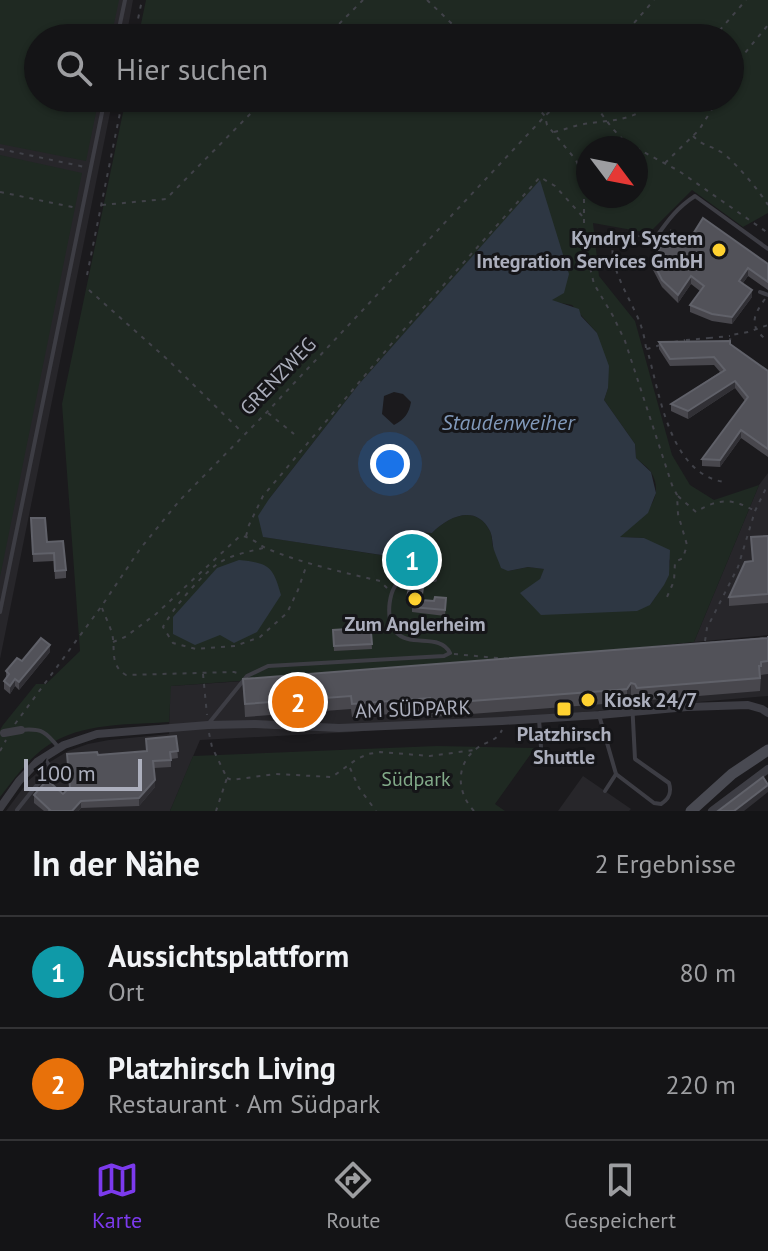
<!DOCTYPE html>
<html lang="de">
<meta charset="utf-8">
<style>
:root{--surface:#141416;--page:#212123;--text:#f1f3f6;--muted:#9d9ea1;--line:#333335;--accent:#7c3aed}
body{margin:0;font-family:"PT Sans",sans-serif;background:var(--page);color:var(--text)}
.compass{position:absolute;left:576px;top:136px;width:72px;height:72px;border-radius:50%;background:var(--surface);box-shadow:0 2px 6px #0004;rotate:122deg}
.scale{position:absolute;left:24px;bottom:20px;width:118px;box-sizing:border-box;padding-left:8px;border:4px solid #acafbd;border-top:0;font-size:22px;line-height:28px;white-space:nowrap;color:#acafbd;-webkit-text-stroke:6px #151518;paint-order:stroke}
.you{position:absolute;left:390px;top:464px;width:28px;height:28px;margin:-20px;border:6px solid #fff;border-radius:50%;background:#1a73e8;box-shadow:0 0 0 12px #1a73e833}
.badge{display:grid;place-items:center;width:52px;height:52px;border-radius:50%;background:var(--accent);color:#fff;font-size:26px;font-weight:700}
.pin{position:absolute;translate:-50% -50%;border:4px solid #fff;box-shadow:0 2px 8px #0006}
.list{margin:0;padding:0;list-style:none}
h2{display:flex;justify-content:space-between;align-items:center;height:104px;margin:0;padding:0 32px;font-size:34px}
h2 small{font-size:26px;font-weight:400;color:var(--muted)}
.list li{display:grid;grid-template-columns:52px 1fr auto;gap:24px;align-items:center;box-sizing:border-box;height:112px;padding:0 32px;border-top:2px solid var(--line)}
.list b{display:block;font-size:30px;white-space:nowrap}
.list p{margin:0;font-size:26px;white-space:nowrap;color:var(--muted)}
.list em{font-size:26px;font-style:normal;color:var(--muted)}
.icon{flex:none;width:44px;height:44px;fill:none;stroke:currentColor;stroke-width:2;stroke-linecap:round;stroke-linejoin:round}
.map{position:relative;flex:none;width:768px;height:811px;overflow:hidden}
.search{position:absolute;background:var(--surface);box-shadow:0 2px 6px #0004;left:24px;right:24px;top:24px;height:88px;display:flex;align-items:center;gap:20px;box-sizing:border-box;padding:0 28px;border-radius:44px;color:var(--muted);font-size:30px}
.sheet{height:328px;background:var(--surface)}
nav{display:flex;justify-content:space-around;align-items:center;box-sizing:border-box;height:112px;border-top:2px solid var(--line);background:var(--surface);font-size:22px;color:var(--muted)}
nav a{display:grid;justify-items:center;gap:4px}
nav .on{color:var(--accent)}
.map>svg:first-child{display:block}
.built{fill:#27262a}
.green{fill:#1f2922;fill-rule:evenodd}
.water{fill:#2e3743;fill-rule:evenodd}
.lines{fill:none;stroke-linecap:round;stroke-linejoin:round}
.path{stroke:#414249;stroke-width:2;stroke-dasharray:4 6;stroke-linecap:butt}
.service{stroke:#3d3d44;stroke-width:4}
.minor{stroke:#3d3d44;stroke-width:8}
.secondary{stroke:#494a52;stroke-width:11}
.minor-bridge{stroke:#3d3d44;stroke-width:8}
.wall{fill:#48474d}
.shaded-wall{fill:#313035}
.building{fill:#525259;stroke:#606169;stroke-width:2}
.poi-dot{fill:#ffd230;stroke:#151518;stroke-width:3}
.labels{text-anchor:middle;stroke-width:6;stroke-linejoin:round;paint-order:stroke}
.poi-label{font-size:20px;font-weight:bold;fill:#acafbd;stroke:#151518}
.street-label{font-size:20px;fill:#acafbd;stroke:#151518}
.park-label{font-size:20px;fill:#82aa89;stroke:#151518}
.water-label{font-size:22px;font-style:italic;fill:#8199ba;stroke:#151518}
</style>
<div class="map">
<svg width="768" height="811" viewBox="0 0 768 811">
<rect width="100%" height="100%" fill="#1b1a1d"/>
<g class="built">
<path d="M 0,0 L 133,0 L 126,38 L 38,38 L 38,98 L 113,98 L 0,659 Z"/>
<path d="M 768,473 L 768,635 L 694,642 L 759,485 Z"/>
<path d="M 768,646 L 768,696 L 353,732 L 200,740 L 170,811 L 6,811 L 29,780 L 50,762 L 68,751 L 88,744 L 109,740 L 169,734 L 170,686 Z"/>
<path d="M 583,776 L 631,809 L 629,811 L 558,811 Z"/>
</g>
<g class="green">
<path d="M 0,0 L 119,0 L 111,38 L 38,38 L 38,98 L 99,98 L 86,161 L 0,144 Z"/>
<path d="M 146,0 L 768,0 L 768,213 L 743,227 L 692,190 L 649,233 L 593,223 L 599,276 L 635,321 L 672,455 L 690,485 L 714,500 L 759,485 L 694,642 L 496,662 L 171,686 L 169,722 C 129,725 82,722 47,746 C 28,759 14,779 0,797 L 0,730 L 3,725 L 36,684 L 46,684 L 80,651 L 62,404 L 126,98 L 730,98 L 730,38 L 138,38 ZM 588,148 L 636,148 L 636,196 L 588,196 ZM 540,181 L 550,301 L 572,305 L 597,333 L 608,388 L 604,400 L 635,444 L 636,458 C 640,462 648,467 651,472 C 668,501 638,520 619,537 L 644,538 L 670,560 C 668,580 662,588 650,605 L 540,579 L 545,569 L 528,567 L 508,571 C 504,564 497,557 494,549 C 491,544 493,537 490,531 C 476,504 449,516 432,533 L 409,532 L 387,556 L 264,537 L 269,499 L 359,384 Z"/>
<path d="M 0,155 L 82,173 L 0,577 Z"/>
<path d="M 437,746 L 535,748 L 495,804 L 505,811 L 170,811 L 193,756 Z"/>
</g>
<g class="water">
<path d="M 540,180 L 569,274 L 564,293 L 552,300 L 579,309 L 581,316 L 597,333 L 609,366 L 608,388 L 604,400 L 635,444 L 636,458 L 651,472 L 656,493 L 648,513 L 620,537 L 644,538 L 670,550 L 669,575 L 664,585 L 650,605 L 637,611 L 541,615 L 520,593 L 540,579 L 544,569 L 528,567 L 508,571 L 501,568 C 499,562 496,556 494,550 C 492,544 493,538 490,531 C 476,504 449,516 432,533 L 409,532 L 388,556 L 263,537 L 258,516 L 269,499 L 359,384 ZM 394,392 L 403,394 L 411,402 C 409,413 405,419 394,425 L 382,414 L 384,396 Z"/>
<path d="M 239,560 C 269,563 273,566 281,595 L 257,632 L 234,643 L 220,635 L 195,645 L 173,634 L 173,617 L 217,568 Z"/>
</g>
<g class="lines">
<g class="path">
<path d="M 427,0 L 467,38"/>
<path d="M 134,38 L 142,0"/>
<path d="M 325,38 L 363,0"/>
<path d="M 621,38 L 654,0"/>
<path d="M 713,38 L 746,0"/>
<path d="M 730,78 L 740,59 L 768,25"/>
<path d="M 528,98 L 545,116 L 547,125 L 576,160 L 584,180 L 584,242 L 594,284 L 613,316 L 625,341 L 672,485 L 677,495 L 678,514 L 687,545 L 683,558 L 675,562 L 674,581 L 667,597"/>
<path d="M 589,98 C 603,114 616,138 635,148"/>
<path d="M 554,132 C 563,130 571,127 579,125 C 612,118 631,125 657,98"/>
<path d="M 693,136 C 704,147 710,145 721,152 C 734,160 760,192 768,205"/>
<path d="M 636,148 L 679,171 L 768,233"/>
<path d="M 0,149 L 85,167"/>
<path d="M 665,163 L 699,130 L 719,98"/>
<path d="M 0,192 L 77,208"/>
<path d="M 102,205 L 166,199 L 266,98"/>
<path d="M 87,275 L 123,98"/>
<path d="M 89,290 L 167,359 L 243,433"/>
<path d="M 765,299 C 752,317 749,327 768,341"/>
<path d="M 709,338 L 730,336"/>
<path d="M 686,340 L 709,338"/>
<path d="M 674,342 L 685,340"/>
<path d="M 729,342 L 732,335 L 748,332 L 768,325"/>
<path d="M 660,345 L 647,349 C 660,394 669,473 724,482"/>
<path d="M 646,348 C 645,340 643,331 640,323 C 632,301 604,261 615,239 L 624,235 L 651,237"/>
<path d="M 268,413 L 294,434"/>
<path d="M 678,496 L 696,512 C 719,498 732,498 755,511"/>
<path d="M 246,536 L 249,525 L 263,496 L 399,335 L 540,177 L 555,186 L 584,218"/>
<path d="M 263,548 C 248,552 229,555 216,565 C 198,579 174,607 163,627 L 173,643 L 196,649 L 235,646 L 260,637 L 287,613 L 298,590 L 307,564"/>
<path d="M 411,572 L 412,560"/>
<path d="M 102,608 C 105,616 109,624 112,633 C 116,650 109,665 126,675 L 234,672 L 241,674"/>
<path d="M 705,641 L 707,628 L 738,567 L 755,511 L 768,484"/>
<path d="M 113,642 L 125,637 L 156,614 L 240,536 C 251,536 258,545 268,549 C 304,564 342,572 380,581 L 389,590"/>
<path d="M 670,646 L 768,638"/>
<path d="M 454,654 L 508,659"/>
<path d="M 203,674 L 207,715"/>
<path d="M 15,724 L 101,607 L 140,549 L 180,500 L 267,412 L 545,116 L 565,98"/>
<path d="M 209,733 L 212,747 L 227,778 L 216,811"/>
<path d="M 0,751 L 6,740"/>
<path d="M 350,768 L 359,788 L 376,811"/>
<path d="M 227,778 L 232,780 L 275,774 L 332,777 L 357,759 L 368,754 L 380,752 L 430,756 L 474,750"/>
<path d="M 474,811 C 457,793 455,765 476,749 C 486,741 496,742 502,730"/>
</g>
<g class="service">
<path d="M 117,38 L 125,0"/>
<path d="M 657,236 C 668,220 678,207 695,196 L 768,249"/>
<path d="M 760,292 L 768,295"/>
<path d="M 0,612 L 105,98"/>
<path d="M 599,715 L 616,774 L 654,803 L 661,804 C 669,799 672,793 669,783 L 635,759 L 632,701"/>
<path d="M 539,719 L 541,747"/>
<path d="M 209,723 L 247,676 L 268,666 L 444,656 L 450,653 C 440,632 409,649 395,631 C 385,619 388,586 403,579 C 412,575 426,579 435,580"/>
<path d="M 21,730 C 42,728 46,732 59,748"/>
<path d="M 605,791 L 616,774"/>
<path d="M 17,810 L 36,786 L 52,770 L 45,759"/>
</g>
<g class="minor">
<path d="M 0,808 L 19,781 L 37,762 L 64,745 L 97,734 L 208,725 L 255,724 L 339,728 L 502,721 L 599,715 L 687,707 L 748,705 L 762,709 L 768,713"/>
<path d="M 712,811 L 768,769"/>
</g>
<path class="secondary" d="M 691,811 L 732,774 L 768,750"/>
<path class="minor-bridge" d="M 4,733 L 21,730"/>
</g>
<g class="wall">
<path d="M 688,242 L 768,264 L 768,290 L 748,276 L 743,283 L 752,297 L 732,324 L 712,321 L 690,312 L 690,305 L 700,291 L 691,284 L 678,303 L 662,287 L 652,268 L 652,260 Z"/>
<path d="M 659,342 L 730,344 L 768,371 L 768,457 L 741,438 L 720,467 L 702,466 L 702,459 L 745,401 L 735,388 L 688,419 L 671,411 L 671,404 L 720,372 L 714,365 L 670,366 L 659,349 Z"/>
<path d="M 31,518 L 66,570 L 66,578 L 55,579 L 54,561 L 33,562 Z"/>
<path d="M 768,536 L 768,603 L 729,606 L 729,597 Z"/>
<path d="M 409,587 L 422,600 L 446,604 L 445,616 L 412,612 L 412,604 L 407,603 Z"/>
<path d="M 333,630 L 371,632 L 372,649 L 334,651 Z"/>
<path d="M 768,636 L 768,674 L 761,675 L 760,691 L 637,701 L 635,697 L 631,696 L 627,702 L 617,703 L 445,716 L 430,717 L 430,711 L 352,717 L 351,709 L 245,717 L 243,679 L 768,638 Z"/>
<path d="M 50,652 L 19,690 L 15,686 L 10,694 L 4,689 L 4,681 L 6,678 L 6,671 L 22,661 Z"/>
<path d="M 176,736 L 178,758 L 171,759 L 171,767 L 154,768 L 155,787 L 139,806 L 81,808 L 78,811 L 44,811 L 34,803 L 34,795 L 63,794 L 69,788 L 67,754 L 98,755 L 146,751 Z"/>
</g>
<g class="shaded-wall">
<path d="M 748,268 L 748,276 L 739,288 L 739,281 Z"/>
<path d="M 691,276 L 691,284 L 678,303 L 678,295 Z"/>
<path d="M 752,290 L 752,297 L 732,324 L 732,317 Z"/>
<path d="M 735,381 L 735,388 L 688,419 L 688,411 Z"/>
<path d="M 741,430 L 741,438 L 720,467 L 720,460 Z"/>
<path d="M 50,645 L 50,652 L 19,690 L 19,682 Z"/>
<path d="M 15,679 L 15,686 L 10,694 L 10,686 Z"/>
<path d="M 631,683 L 631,696 L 627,702 L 627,689 Z"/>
<path d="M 155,780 L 155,787 L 139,806 L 139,798 Z"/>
<path d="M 768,785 L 768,792 L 744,811 L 734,811 Z"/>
<path d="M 81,801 L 81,808 L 78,811 L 72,811 Z"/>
</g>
<g class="building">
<path d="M 703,218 L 768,264 L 768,282 L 748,268 L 739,281 L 752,290 L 732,317 L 712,314 L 690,305 L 704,286 L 691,276 L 678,295 L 662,280 L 652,260 L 671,231 L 688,242 Z"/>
<path d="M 730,341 L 730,344 L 768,371 L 768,449 L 741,430 L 720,460 L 702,459 L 748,397 L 735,381 L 688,411 L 671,404 L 725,370 L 714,357 L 670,359 L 659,342 Z"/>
<path d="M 31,518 L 45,518 L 47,542 L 63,541 L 66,570 L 55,571 L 54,553 L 33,554 Z"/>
<path d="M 768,536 L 768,594 L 729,597 L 745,562 L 753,561 L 751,537 Z"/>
<path d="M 409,587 L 423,588 L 421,600 L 434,601 L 435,597 L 446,598 L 445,610 L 412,607 L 413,598 L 407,598 Z"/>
<path d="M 364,628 L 364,632 L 371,632 L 372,644 L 334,646 L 333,630 Z"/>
<path d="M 768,636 L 768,661 L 761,662 L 761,666 L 759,666 L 760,678 L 637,688 L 635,684 L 631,683 L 627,689 L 617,690 L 445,703 L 430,704 L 430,698 L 352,704 L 351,696 L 245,704 L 243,679 L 768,638 Z"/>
<path d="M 41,638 L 50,645 L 19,682 L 15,679 L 10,686 L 4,681 L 9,674 L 6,671 L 17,658 L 22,661 Z"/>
<path d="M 176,736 L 178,751 L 170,752 L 171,760 L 153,761 L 155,780 L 139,798 L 81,801 L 72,811 L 49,811 L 50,810 L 34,795 L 47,780 L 63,794 L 70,787 L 67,754 L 97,752 L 98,755 L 147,751 L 146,739 Z"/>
<path d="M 763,777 L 768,785 L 734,811 L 718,811 Z"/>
</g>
<g class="poi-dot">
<circle cx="719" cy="250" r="8"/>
<circle cx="415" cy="599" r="8"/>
<circle cx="588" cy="700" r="8"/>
<rect x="556" y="701" width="16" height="16" rx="4"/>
</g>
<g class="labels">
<g class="poi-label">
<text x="703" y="245" text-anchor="end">Kyndryl System<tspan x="703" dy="23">Integration Services GmbH</tspan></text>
<text x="415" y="631">Zum Anglerheim</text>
<text x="604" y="707" text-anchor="start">Kiosk 24/7</text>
<text x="564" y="741">Platzhirsch<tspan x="564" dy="23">Shuttle</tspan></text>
</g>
<g class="street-label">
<text transform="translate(278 376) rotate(-46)" y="7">GRENZWEG</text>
<text transform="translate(413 709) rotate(-2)" y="7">AM SÜDPARK</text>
</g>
<g class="park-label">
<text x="416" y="786">Südpark</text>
</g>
<g class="water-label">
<text x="508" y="430">Staudenweiher</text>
</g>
</g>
</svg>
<svg class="compass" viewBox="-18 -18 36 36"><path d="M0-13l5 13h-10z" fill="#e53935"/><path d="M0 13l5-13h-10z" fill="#9d9ea1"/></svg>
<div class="scale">100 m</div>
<div class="you"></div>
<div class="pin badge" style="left:412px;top:560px;background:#0f9aa8">1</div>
<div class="pin badge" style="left:298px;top:702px;background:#e8710a">2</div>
<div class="search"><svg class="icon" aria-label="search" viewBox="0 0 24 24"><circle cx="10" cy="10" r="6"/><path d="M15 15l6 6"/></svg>Hier suchen</div>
</div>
<section class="sheet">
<h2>In der Nähe<small>2 Ergebnisse</small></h2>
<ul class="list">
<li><span class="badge" style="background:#0f9aa8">1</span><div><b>Aussichtsplattform</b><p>Ort</p></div><em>80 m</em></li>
<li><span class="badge" style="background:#e8710a">2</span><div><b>Platzhirsch Living</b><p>Restaurant · Am Südpark</p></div><em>220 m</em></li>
</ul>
</section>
<nav>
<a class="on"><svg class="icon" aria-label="map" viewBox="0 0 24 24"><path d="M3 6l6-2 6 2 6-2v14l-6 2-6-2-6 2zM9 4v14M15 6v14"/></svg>Karte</a>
<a><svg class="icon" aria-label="directions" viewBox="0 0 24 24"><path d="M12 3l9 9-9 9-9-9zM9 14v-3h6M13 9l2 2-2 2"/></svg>Route</a>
<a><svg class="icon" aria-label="saved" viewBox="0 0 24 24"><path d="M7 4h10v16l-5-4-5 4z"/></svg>Gespeichert</a>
</nav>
